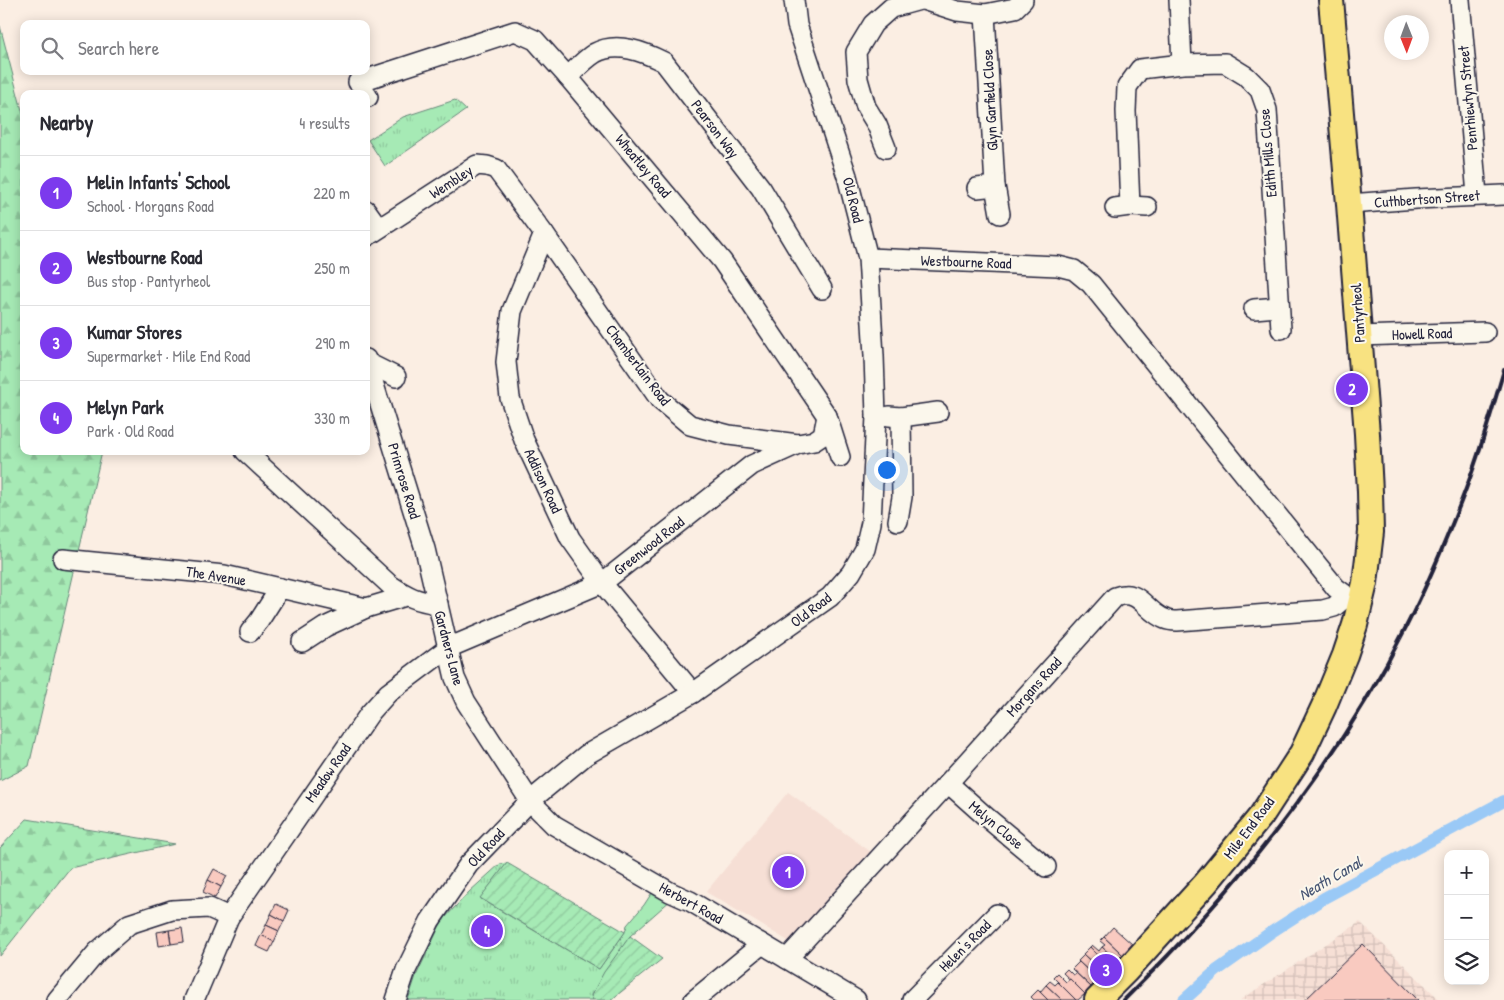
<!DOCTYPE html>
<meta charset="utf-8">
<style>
:root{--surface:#fff;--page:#f7f7f7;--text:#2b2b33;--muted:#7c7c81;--line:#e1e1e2;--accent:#7c3aed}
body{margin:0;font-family:"Patrick Hand",sans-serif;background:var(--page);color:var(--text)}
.controls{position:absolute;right:15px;bottom:15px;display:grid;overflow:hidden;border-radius:10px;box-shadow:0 2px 12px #0003}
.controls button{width:45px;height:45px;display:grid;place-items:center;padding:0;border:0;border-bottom:1px solid var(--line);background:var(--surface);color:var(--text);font:25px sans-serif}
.compass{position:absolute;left:1384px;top:15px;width:45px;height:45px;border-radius:50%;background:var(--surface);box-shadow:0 2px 12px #0003;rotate:179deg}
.you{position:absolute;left:886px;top:469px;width:18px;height:18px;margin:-12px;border:4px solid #fff;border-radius:50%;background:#1a73e8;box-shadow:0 0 0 8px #1a73e833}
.badge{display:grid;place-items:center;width:32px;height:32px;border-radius:50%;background:var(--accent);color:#fff;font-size:16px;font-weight:700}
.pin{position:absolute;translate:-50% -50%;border:2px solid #fff;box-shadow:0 1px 5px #0006}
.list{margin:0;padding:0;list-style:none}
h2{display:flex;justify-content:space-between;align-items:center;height:65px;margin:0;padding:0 20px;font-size:21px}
h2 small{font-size:16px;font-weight:400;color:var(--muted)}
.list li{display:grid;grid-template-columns:32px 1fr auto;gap:15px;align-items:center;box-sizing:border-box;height:75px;padding:0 20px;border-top:1px solid var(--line)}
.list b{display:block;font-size:19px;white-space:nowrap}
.list p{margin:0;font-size:16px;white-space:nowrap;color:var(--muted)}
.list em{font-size:16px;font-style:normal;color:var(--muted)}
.icon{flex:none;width:28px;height:28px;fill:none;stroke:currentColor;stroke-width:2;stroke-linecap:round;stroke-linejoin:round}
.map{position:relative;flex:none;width:1504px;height:1000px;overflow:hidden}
.search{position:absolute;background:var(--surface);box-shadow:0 2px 12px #0003;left:20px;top:20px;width:350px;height:55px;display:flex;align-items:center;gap:12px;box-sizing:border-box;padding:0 18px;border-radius:10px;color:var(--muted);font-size:19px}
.panel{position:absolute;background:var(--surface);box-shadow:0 2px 12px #0003;left:20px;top:90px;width:350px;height:365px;border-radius:10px}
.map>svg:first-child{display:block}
.built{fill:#f6dfd5}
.industrial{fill:url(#industrial-grid)}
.grass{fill:url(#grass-tufts);stroke:#648678}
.forest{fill:url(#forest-firs);stroke:#648678}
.garden{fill:url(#garden-furrows);stroke:#648678}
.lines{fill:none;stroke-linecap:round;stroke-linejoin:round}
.canal{stroke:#9ac9f6;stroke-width:12}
.building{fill:#f9cac0;stroke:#22223b}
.minor-casing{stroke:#22223b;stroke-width:22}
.major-casing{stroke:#22223b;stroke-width:28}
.minor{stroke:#fbf7ec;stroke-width:19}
.major{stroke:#f8e281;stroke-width:24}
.rail{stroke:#22223b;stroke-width:4}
.labels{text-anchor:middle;stroke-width:4;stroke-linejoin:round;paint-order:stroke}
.street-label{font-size:15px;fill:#22223b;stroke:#fbf7ec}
.water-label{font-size:16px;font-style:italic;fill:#465473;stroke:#fbf7ec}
</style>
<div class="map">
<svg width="1504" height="1000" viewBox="0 0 1504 1000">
<defs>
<pattern id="industrial-grid" width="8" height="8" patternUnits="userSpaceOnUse" patternTransform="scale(1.25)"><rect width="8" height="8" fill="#f6dfd5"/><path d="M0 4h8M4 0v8" fill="none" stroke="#d3bfb8"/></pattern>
<pattern id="grass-tufts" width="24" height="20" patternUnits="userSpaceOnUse" patternTransform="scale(1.25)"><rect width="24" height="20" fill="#a6eab5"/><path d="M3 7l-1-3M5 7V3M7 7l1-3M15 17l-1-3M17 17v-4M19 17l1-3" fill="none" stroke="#8fc89d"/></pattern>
<pattern id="forest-firs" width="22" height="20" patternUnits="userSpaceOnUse" patternTransform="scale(1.25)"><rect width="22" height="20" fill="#a6eab5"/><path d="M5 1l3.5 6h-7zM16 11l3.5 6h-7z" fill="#8fc89d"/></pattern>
<pattern id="garden-furrows" width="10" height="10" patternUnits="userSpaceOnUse" patternTransform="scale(1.25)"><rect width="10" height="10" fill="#a6eab5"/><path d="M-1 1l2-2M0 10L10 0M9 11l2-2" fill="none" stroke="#8fc89d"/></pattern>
</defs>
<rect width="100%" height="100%" fill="#fbeee3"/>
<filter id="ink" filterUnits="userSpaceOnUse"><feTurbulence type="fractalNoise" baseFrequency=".02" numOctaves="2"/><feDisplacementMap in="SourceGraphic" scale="10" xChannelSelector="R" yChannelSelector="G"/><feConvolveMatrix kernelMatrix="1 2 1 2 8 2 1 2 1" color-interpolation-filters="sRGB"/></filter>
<g filter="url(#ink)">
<path class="built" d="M 788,792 L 871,852 L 790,942 L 706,892 Z"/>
<path class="industrial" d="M 1360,922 L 1440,1000 L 1240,1000 Z"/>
<g class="grass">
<path d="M 455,100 L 466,110 L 385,166 L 368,140 L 403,117 Z"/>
<path d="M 507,863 L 481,899 L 599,969 L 625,932 L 627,925 L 644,905 L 655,888 L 672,899 L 630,936 L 591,995 L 593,1000 L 408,1000 L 416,976 L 442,921 L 469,892 L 500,864 Z"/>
</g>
<g class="forest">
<path d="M 0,26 L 24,118 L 24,451 L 102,451 L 29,766 L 0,781 Z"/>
<path d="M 27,819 L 175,844 L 70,868 L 0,956 L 0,848 Z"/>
</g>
<g class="garden">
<path d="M 507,863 L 625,932 L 599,969 L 480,898 Z"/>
<path d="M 630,936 L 662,959 L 611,1000 L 593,1000 L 591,996 L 604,972 Z"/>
</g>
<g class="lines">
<path class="canal" d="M 1184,1000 L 1216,971 L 1270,933 L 1324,898 L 1504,801"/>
</g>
<g class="building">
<path d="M 214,869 L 227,876 L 221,887 L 208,880 Z"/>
<path d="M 208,880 L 221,887 L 215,898 L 203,892 Z"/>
<path d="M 276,904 L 289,910 L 284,921 L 271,914 Z"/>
<path d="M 271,914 L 284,921 L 279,931 L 266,925 Z"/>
<path d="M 266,925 L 279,931 L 274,942 L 261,935 Z"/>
<path d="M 1113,927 L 1133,945 L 1123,955 L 1104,937 Z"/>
<path d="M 182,928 L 184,942 L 171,944 L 169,930 Z"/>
<path d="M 169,930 L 171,944 L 159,946 L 157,932 Z"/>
<path d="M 261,935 L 274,942 L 269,952 L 256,946 Z"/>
<path d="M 1104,937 L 1123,955 L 1117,961 L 1102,947 L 1105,945 L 1100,941 Z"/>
<path d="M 1363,944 L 1418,1000 L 1305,1000 Z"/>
<path d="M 1092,945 L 1099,951 L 1102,947 L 1117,961 L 1110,968 L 1090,947 Z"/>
<path d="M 1090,947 L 1110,968 L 1104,974 L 1083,954 Z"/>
<path d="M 1084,955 L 1104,974 L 1098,980 L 1078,961 Z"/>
<path d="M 1079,962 L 1098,980 L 1091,987 L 1072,969 Z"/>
<path d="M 1067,969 L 1073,975 L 1076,973 L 1091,987 L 1085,994 L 1063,973 Z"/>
<path d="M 1057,973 L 1066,982 L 1070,979 L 1085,994 L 1078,1000 L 1076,1000 L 1053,977 Z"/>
<path d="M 1050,981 L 1055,985 L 1058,982 L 1076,1000 L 1062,1000 L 1046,985 Z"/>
<path d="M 1046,985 L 1062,1000 L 1048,1000 L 1040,992 Z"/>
<path d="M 1038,990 L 1048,1000 L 1034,1000 L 1031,997 Z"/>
</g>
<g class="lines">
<defs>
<g id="minor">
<path d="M 923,0 L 957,11 L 985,14 L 1015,8 L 1023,0"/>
<path d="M 1179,0 L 1182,64"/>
<path d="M 1460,0 L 1477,195"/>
<path d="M 985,14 L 995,186 L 1000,214"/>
<path d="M 568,77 C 576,69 585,59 595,53 C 617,41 644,52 664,62 L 761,188 L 822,289"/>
<path d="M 358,82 L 515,31 L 535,40 L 568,77 L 722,261 L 827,416 L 840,457"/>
<path d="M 366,94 L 368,97"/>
<path d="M 886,148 L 877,125 L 866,107 L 858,79 L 856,52 L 873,24 L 891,8 L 920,0"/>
<path d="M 977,188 L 995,186"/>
<path d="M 1349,204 L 1416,199 L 1504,195"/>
<path d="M 1130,206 L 1126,111 L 1127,87 L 1140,69 L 1182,64 L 1225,63 L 1246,76 L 1260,90 L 1267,110 L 1281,329"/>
<path d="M 1115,208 L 1130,206 L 1147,207"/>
<path d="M 366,210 L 379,228"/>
<path d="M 544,234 L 512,311 L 506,362 L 510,398 L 524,440 L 570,538 L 602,583 L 693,693"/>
<path d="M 366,237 L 477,165 L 487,166 L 496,169 L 544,234 L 660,400 L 690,425 L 729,435 L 798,444"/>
<path d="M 868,258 L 1058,266 L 1074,270 L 1091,284 L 1336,588 L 1347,596 L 1357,600"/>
<path d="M 1254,309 L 1279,307"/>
<path d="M 1359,336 L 1485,332"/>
<path d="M 366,359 L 425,549 L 455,678 L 466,702 L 530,801 L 554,825 L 670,892 L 690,901 L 856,1000"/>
<path d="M 368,363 L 396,377"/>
<path d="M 889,416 L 901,417 L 938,412"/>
<path d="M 245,451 L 390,585 C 408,597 417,601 438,604"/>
<path d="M 898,521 L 902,497 L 901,417"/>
<path d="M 63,559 L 224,575 L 366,608"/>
<path d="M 250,632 L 259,621 L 280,588"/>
<path d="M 302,642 L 325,627 L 366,608 L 406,596"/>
<path d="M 948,783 L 985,816 L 1046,867"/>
<path d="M 787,959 L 948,783 L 1115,597 C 1140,587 1145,612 1165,619 C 1169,621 1173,621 1177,621 L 1323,610 L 1334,607 L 1347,596"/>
<path d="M 57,1000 L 97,952 L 129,924 L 172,910 L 209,908 L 229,917"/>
<path d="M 194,1000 L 229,917 L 370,713 L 388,693 L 448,648 L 602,583 L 752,465 L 798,444 L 814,441 L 823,435 L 827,416"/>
<path d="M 396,1000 L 406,970 L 430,921 L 469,864 L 530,801 L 586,755 L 693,693 L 830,597 L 851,573 L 865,549 L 871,523 L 876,416 L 874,356 L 868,258 L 847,176 L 797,25 L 794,0"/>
<path d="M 694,1000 L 762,944"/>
<path d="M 912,1000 L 997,914"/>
</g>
<path id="major" d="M 1097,1000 L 1126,971 L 1206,883 L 1261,816 L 1302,753 L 1324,706 L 1345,655 L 1355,625 L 1365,583 L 1371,532 L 1370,492 L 1367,434 L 1349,204 L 1331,0"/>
</defs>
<use href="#minor" class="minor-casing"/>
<use href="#major" class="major-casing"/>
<use href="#minor" class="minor"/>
<use href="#major" class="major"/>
<path class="rail" d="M 1124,1000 C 1235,891 1336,767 1406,627 C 1427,586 1445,543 1462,499 C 1479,457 1491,413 1504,370"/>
</g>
</g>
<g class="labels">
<g class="street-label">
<text transform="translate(1468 98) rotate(-95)" y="5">Penrhiewtyn Street</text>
<text transform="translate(990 100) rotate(-93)" y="5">Glyn Garfield Close</text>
<text transform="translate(715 129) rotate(53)" y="5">Pearson Way</text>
<text transform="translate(1268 153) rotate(-95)" y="5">Edith Mills Close</text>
<text transform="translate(643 166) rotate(50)" y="5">Wheatley Road</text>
<text transform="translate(451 182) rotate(-33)" y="5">Wembley</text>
<text transform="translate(1427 199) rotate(-4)" y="5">Cuthbertson Street</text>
<text transform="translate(853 200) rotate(76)" y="5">Old Road</text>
<text transform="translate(966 262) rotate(2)" y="5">Westbourne Road</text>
<text transform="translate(1358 313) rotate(-94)" y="5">Pantyrheol</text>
<text transform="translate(1422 334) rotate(-2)" y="5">Howell Road</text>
<text transform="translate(638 365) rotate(53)" y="5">Chamberlain Road</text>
<text transform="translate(404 481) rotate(73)" y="5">Primrose Road</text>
<text transform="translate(543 481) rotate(65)" y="5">Addison Road</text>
<text transform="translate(649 546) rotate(-38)" y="5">Greenwood Road</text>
<text transform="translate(216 576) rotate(9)" y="5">The Avenue</text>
<text transform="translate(811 610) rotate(-37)" y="5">Old Road</text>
<text transform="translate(449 648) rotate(75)" y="5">Gardners Lane</text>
<text transform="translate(1034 687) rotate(-48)" y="5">Morgans Road</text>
<text transform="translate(328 773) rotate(-55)" y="5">Meadow Road</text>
<text transform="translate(996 825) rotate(40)" y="5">Melyn Close</text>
<text transform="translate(1249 828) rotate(-53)" y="5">Mile End Road</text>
<text transform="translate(486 848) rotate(-47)" y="5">Old Road</text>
<text transform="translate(691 903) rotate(29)" y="5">Herbert Road</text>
<text transform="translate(965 946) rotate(-45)" y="5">Helen's Road</text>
</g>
<g class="water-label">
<text transform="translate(1330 878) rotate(-30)" y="6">Neath Canal</text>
</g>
</g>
</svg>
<div class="controls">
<button>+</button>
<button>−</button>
<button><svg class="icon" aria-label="layers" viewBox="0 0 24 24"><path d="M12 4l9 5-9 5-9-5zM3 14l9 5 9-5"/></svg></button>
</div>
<svg class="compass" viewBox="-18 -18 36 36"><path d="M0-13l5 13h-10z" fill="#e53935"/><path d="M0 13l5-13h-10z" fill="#7c7c81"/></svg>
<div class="you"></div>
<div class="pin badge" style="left:788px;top:872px">1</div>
<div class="pin badge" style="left:1352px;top:389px">2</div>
<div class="pin badge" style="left:1106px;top:970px">3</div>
<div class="pin badge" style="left:487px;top:931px">4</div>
<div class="search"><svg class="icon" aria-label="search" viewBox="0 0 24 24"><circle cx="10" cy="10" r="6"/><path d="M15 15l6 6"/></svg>Search here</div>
<section class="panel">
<h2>Nearby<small>4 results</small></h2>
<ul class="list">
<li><span class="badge">1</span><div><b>Melin Infants' School</b><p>School · Morgans Road</p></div><em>220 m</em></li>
<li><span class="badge">2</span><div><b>Westbourne Road</b><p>Bus stop · Pantyrheol</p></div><em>250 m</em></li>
<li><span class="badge">3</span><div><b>Kumar Stores</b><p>Supermarket · Mile End Road</p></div><em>290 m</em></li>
<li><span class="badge">4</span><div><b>Melyn Park</b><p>Park · Old Road</p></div><em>330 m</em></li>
</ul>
</section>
</div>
